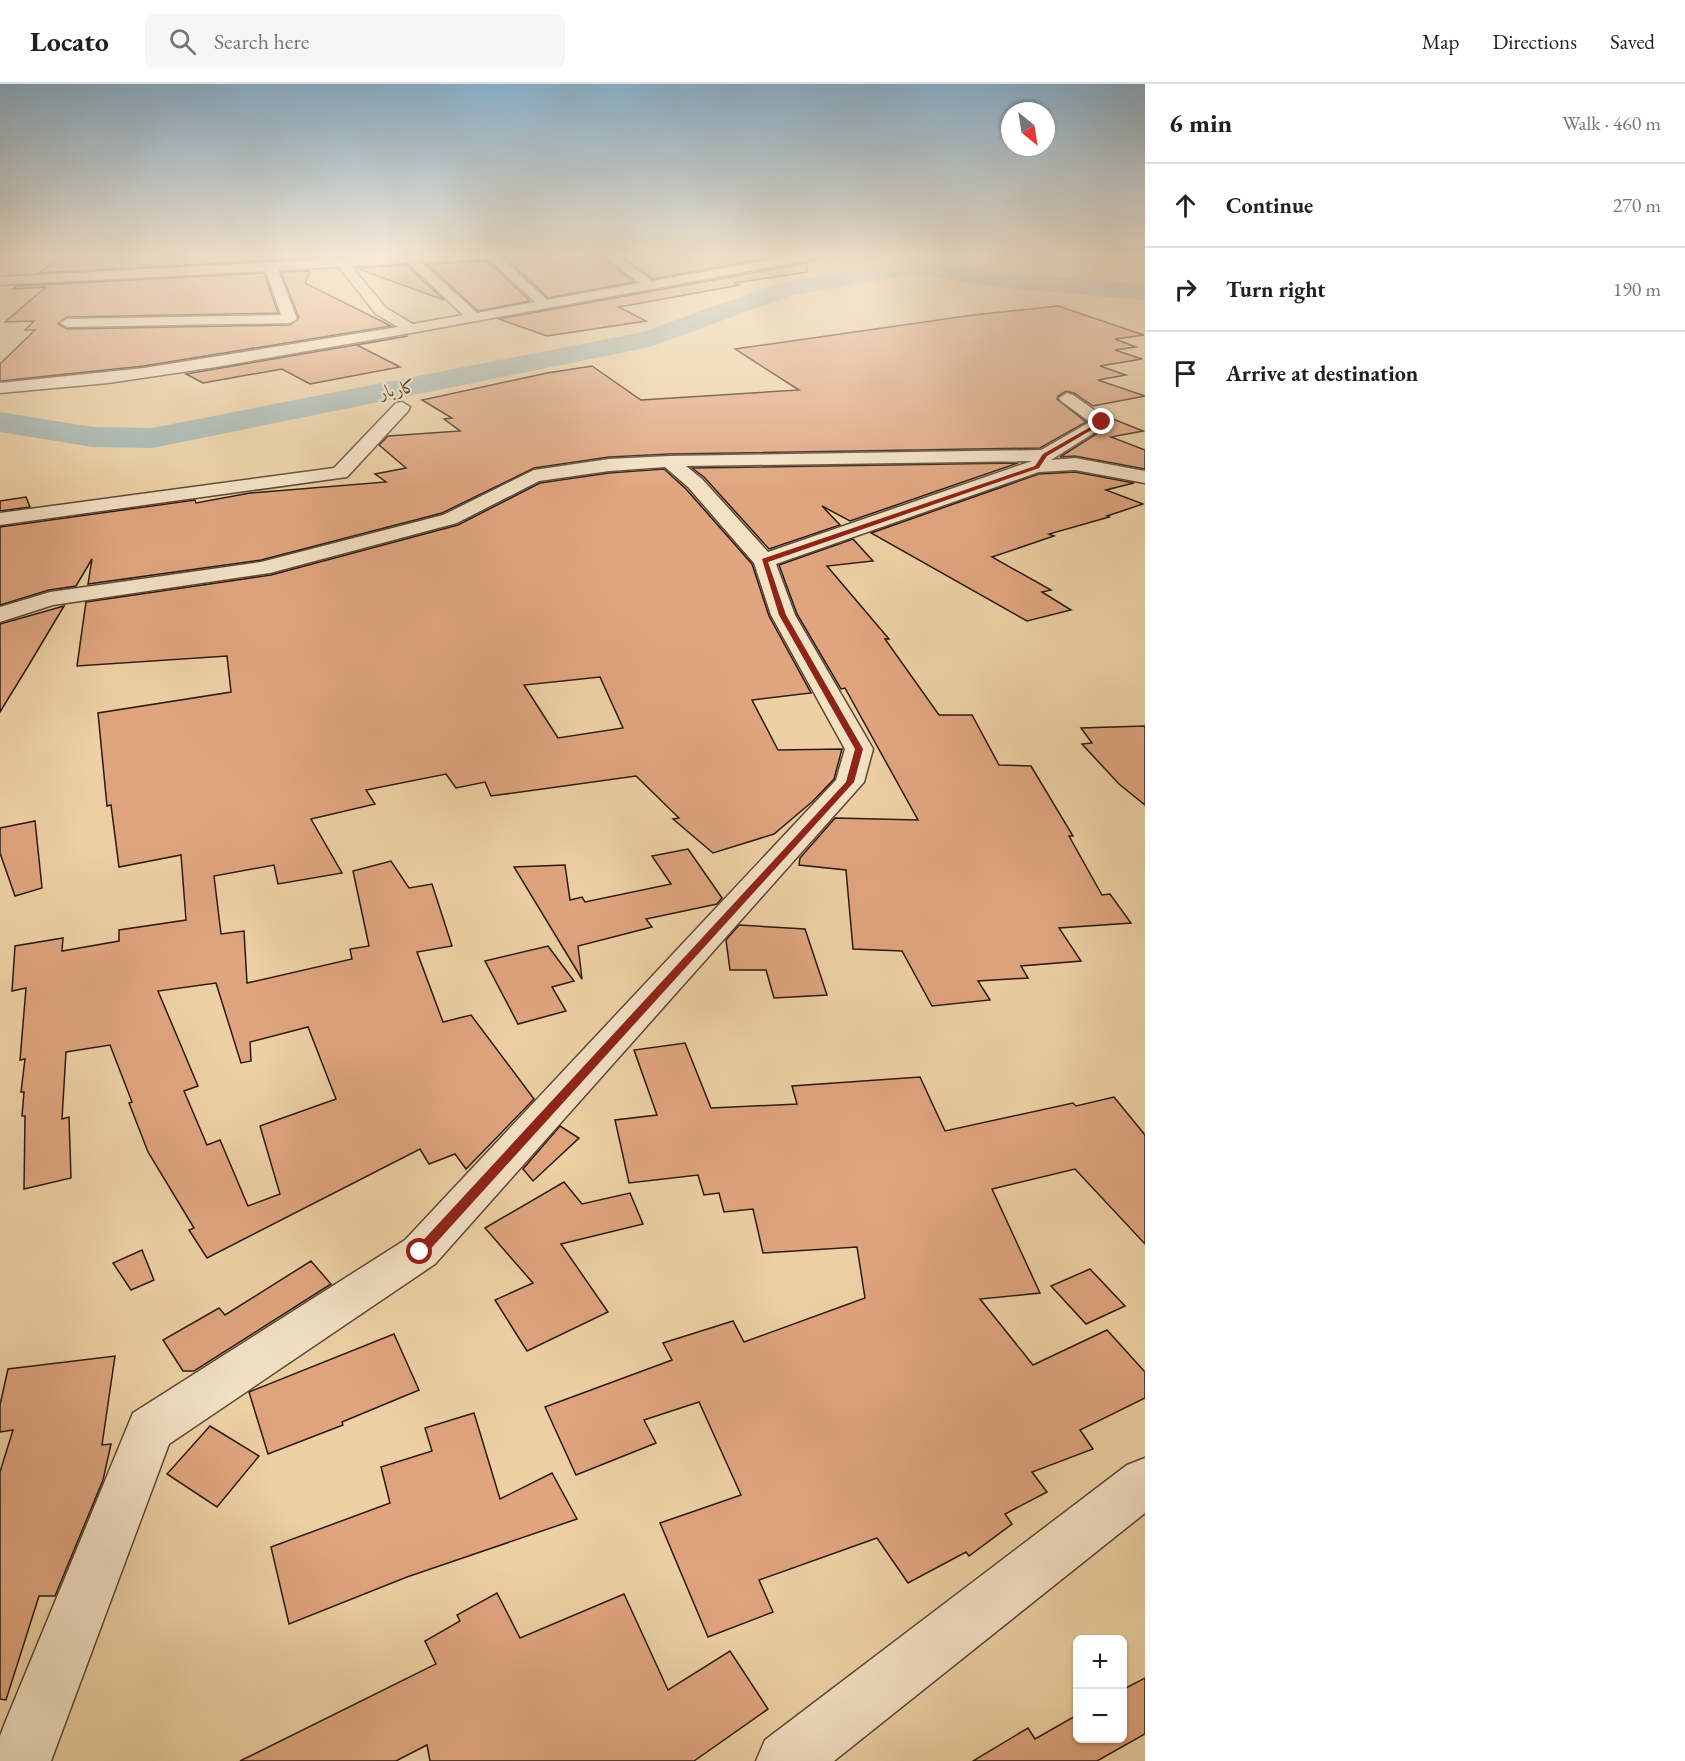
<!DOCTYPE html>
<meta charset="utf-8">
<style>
:root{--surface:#fff;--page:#f6f6f6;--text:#202124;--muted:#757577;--line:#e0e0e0}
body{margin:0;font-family:"EB Garamond",Amiri,serif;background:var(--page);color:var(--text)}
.controls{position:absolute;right:18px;bottom:18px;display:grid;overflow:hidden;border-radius:9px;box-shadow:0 2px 4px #0004}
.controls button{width:54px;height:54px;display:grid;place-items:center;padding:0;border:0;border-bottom:2px solid var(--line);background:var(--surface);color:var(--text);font:30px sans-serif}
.compass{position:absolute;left:1001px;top:18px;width:54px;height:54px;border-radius:50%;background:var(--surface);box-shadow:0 2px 4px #0004;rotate:150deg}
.stop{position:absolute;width:18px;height:18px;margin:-14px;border:4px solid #8f2418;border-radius:50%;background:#fff}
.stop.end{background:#8f2418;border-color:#fff;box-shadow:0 2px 6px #0008}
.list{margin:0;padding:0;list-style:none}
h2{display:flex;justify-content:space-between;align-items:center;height:78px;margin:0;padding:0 24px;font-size:26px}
h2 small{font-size:20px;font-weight:400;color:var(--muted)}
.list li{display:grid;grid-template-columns:39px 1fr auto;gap:18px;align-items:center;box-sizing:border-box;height:84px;padding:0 24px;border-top:2px solid var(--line)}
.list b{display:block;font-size:22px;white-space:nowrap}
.list em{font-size:20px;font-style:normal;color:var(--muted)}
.icon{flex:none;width:33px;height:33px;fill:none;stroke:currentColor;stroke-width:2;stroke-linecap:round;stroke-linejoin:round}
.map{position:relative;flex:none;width:1145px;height:1677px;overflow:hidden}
header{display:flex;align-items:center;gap:36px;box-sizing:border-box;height:84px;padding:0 30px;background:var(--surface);border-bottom:2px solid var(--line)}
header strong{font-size:28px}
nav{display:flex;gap:33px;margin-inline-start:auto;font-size:21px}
.search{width:420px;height:54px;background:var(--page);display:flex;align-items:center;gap:15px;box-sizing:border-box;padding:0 21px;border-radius:9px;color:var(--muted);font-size:22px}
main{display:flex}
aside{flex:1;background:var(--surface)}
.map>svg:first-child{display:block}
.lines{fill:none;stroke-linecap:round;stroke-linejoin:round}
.river{fill:#9eb4b2;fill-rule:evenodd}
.building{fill:#e0a57f;stroke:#2c1911;stroke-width:1.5;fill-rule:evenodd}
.minor-casing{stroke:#5c4736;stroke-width:3}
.minor{fill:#f3e1c4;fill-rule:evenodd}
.route{fill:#8f2418}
.labels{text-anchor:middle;stroke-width:4.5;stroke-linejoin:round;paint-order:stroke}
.far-water-label{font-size:18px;font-style:italic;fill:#4e4841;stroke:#f3e1c4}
</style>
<header>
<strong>Locato</strong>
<div class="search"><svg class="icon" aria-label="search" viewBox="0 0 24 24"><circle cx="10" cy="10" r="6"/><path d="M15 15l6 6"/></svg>Search here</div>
<nav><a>Map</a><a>Directions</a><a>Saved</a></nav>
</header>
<main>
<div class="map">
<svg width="1145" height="1677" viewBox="0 0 1145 1677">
<rect width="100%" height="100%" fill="#edd1a4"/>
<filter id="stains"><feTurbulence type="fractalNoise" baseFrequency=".00333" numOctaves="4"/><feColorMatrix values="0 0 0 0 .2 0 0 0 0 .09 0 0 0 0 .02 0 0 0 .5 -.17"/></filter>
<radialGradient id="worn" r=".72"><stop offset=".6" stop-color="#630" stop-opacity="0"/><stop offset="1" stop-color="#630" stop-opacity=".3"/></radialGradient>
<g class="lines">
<path class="river" d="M 915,176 L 996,189 L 1145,200 L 1145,216 L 996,203 L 915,190 L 792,211 L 650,263 L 152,364 L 93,363 L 0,348 L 0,328 L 93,343 L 152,344 L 643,248 L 778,199 Z"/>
</g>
<g class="building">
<path d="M 66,171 L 304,172 L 316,171 L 315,174 L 39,189 Z"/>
<path d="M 502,171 L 600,171 L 634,198 L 548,214 Z"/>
<path d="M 620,171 L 782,171 L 653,195 Z"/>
<path d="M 488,177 L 530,217 L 478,227 L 427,180 Z"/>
<path d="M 806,179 L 807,188 L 734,199 L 740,201 L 619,223 L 646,237 L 547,252 L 499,235 Z"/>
<path d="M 407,181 L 444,216 L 356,184 Z"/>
<path d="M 310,187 L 305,199 L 391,242 L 144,282 L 0,297 L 0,280 L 35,246 L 25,246 L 34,237 L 5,238 L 46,203 L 13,205 L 17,202 L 264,189 L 278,229 L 67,233 L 58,240 L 67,245 L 290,241 L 299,234 L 281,188 Z"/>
<path d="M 1058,222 L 1144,251 L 1115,255 L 1136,263 L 1115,266 L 1142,275 L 1100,282 L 1126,291 L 1098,296 L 1145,312 L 1093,322 L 1074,309 L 1066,307 L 1058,312 L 1057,315 L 1086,338 L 1040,364 L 669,370 L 609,373 L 534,384 L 442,429 L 261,476 L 88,500 L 92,475 L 76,502 L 49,506 L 0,521 L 0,443 L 195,416 L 196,419 L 250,409 L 386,398 L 375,390 L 406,384 L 379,361 L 388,352 L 460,347 L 444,335 L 452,334 L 422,316 L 547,289 L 592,282 L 641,316 L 799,306 L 735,265 L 973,231 Z"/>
<path d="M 408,252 L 357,261 L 400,283 L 310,300 L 282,285 L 203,299 L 186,290 Z"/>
<path d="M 1108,333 L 1143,347 L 1111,353 L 1145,366 L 1145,385 L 1075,372 L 1060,373 L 1112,340 L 1112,336 Z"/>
<path d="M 1018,379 L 850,437 L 822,422 L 840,441 L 769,465 L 704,393 L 692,384 Z"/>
<path d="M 664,385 L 686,405 L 752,480 L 769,532 L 811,609 L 752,616 L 778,666 L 842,665 L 834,695 L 813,717 L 774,750 L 713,769 L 673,735 L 679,734 L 636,692 L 491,712 L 485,698 L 456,704 L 446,690 L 366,706 L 375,720 L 311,735 L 342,789 L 278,800 L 274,781 L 214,792 L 221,850 L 244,847 L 247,899 L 352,875 L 350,865 L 369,862 L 353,787 L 391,777 L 409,804 L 432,800 L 452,862 L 417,868 L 443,938 L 471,931 L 534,1015 L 466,1085 L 455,1070 L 429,1080 L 420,1065 L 207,1174 L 189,1146 L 194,1144 L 148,1068 L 129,1019 L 132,1018 L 110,961 L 66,968 L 62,1035 L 69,1033 L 71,1094 L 24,1105 L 25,1032 L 22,1032 L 24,1008 L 21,1008 L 25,975 L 20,976 L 26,904 L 12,907 L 15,862 L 63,854 L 62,867 L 119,857 L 119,846 L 186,836 L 181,771 L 119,783 L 111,721 L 107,722 L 98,629 L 231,608 L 227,572 L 77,582 L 86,518 L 271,491 L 458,441 L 540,399 L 609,389 ZM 600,593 L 623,644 L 558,654 L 524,601 ZM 216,899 L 241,979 L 251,977 L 250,958 L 308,943 L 336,1015 L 260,1042 L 280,1110 L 248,1122 L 220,1056 L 207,1061 L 184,1007 L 198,1002 L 158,907 Z"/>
<path d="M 1075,388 L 1134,399 L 1106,406 L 1143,420 L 1107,432 L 1109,433 L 1049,450 L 1054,452 L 992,473 L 1051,506 L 1042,508 L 1071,526 L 1027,537 L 871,449 L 1039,390 Z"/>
<path d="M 26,413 L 30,423 L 0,427 L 0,417 Z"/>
<path d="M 853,455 L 873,477 L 827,482 L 889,555 L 885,555 L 939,631 L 972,631 L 999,681 L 1031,682 L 1073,752 L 1069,752 L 1102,811 L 1110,810 L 1131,839 L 1059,844 L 1081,877 L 1021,882 L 1028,894 L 978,897 L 990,916 L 932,922 L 902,867 L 853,865 L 846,786 L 799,781 L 800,774 L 835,734 L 918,736 L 845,604 L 841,605 L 797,530 L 779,481 Z"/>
<path d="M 64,522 L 30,579 L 0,628 L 0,540 Z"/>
<path d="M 1145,642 L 1145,721 L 1119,700 L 1082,660 L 1092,659 L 1081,644 Z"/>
<path d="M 35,737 L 42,804 L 15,812 L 0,769 L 0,744 Z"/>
<path d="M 688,765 L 722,814 L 717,820 L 646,835 L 652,843 L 578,862 L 582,895 L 514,783 L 565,781 L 570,816 L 582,813 L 585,818 L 671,800 L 652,772 Z"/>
<path d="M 739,841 L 805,845 L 827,911 L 774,914 L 766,886 L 730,886 L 726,856 Z"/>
<path d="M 548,862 L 574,897 L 552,903 L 566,927 L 518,940 L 485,877 Z"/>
<path d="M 685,959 L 711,1024 L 797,1020 L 792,1002 L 920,993 L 945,1047 L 1073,1019 L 1076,1022 L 1114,1013 L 1145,1051 L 1145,1160 L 1075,1085 L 992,1105 L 1040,1209 L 980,1215 L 1033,1281 L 1107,1246 L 1145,1288 L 1145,1314 L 1080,1346 L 1093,1365 L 1032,1388 L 1047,1408 L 1005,1430 L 1012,1440 L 969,1472 L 966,1468 L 908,1499 L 877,1454 L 759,1496 L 773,1528 L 708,1553 L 660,1439 L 741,1411 L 699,1318 L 644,1336 L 656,1359 L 576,1391 L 545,1323 L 672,1276 L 663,1259 L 733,1237 L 744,1258 L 865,1214 L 857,1163 L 763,1169 L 753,1125 L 724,1128 L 719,1109 L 704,1111 L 698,1091 L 629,1099 L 615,1036 L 657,1031 L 634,966 Z"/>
<path d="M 560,1042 L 579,1054 L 533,1097 L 523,1085 Z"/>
<path d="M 564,1098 L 582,1120 L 630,1109 L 643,1140 L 561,1160 L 608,1228 L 527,1267 L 495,1216 L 533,1199 L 485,1144 Z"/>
<path d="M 142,1166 L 154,1196 L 131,1206 L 113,1179 Z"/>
<path d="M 311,1177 L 331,1200 L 194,1287 L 183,1287 L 163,1256 L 219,1224 L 225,1231 Z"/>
<path d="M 1090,1185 L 1125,1222 L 1086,1240 L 1051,1202 Z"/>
<path d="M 394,1250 L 419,1306 L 342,1338 L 343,1341 L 268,1370 L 249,1308 Z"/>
<path d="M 115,1272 L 102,1361 L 111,1360 L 103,1396 L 55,1512 L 39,1512 L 6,1616 L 0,1615 L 0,1388 L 13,1346 L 0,1348 L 0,1321 L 8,1285 Z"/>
<path d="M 474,1329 L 500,1415 L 552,1389 L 577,1435 L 407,1493 L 289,1540 L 271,1463 L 390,1419 L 381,1383 L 432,1367 L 425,1344 Z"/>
<path d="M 210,1342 L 259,1372 L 217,1423 L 167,1390 Z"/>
<path d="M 497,1509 L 520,1554 L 624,1510 L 668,1606 L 730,1567 L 768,1625 L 694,1677 L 430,1677 L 427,1661 L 396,1677 L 240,1677 L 436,1580 L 425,1557 L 460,1537 L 457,1531 Z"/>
<path d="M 1145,1594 L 1145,1650 L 1097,1677 L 973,1677 L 1028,1644 L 1035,1655 L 1077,1631 L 1077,1654 L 1122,1654 L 1122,1606 Z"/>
</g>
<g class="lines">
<defs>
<g id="minor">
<path d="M 411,171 L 499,171 L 547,216 L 639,199 L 602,171 L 616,171 L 652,197 L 795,171 L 821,171 L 815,175 L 411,249 L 216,283 L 108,299 L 0,309 L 0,299 L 144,284 L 398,243 L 376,230 L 339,183 L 278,186 L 297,235 L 290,239 L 67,243 L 60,239 L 67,235 L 281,231 L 266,187 L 0,201 L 0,193 ZM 489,175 L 535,218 L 477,229 L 421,178 ZM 408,179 L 463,231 L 413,240 L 386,224 L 351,182 Z"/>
<path d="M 1067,309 L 1073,311 L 1111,338 L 1051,376 L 1075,374 L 1145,387 L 1145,399 L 1075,386 L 1039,388 L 776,480 L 795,531 L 873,665 L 864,698 L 435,1180 L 169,1360 L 51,1677 L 0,1677 L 0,1652 L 5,1639 L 133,1329 L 405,1156 L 836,696 L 845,665 L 771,531 L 754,479 L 688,403 L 665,383 L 609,387 L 539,397 L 457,439 L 270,489 L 53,521 L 0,538 L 0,523 L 50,508 L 261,478 L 443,431 L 534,386 L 609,375 L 669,372 L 1041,366 L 1090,338 L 1061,317 L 1059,314 ZM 1032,377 L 768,468 L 702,395 L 686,382 Z"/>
<path d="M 402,318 L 410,323 L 408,327 L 347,393 L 0,441 L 0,429 L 334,384 L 396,319 Z"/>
<path d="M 1145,1374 L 1145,1429 L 834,1677 L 756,1677 L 765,1656 L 1127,1381 Z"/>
</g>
</defs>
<use href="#minor" class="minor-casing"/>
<use href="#minor" class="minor"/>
</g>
<linearGradient id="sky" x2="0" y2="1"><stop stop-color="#8ab4d2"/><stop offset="0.42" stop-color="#f7ead6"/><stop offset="1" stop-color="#f7ead6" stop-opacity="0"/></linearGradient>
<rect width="1145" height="406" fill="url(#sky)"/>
<path class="route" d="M 1101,337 L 1105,338 L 1047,372 L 1039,384 L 768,478 L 786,531 L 863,665 L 854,698 L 425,1171 L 416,1171 L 414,1168 L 416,1164 L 846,698 L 855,665 L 779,531 L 762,475 L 1035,382 L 1043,370 Z"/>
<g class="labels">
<g class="far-water-label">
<text transform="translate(398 305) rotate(-11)" y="6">کاربار</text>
</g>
</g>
<rect width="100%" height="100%" filter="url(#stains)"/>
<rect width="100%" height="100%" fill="url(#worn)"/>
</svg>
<div class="controls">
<button>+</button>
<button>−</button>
</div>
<svg class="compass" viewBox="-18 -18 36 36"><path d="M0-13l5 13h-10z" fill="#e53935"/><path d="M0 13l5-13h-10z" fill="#757577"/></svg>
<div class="stop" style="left:420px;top:1168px"></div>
<div class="stop end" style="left:1102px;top:338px"></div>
</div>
<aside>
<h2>6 min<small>Walk · 460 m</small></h2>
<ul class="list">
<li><svg class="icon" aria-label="ahead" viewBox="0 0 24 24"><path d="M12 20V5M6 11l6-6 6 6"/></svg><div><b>Continue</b></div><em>270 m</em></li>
<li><svg class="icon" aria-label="right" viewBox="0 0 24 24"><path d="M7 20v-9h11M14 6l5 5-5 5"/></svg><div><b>Turn right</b></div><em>190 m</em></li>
<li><svg class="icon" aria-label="arrive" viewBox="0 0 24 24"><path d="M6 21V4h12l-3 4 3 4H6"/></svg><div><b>Arrive at destination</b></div></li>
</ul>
</aside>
</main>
